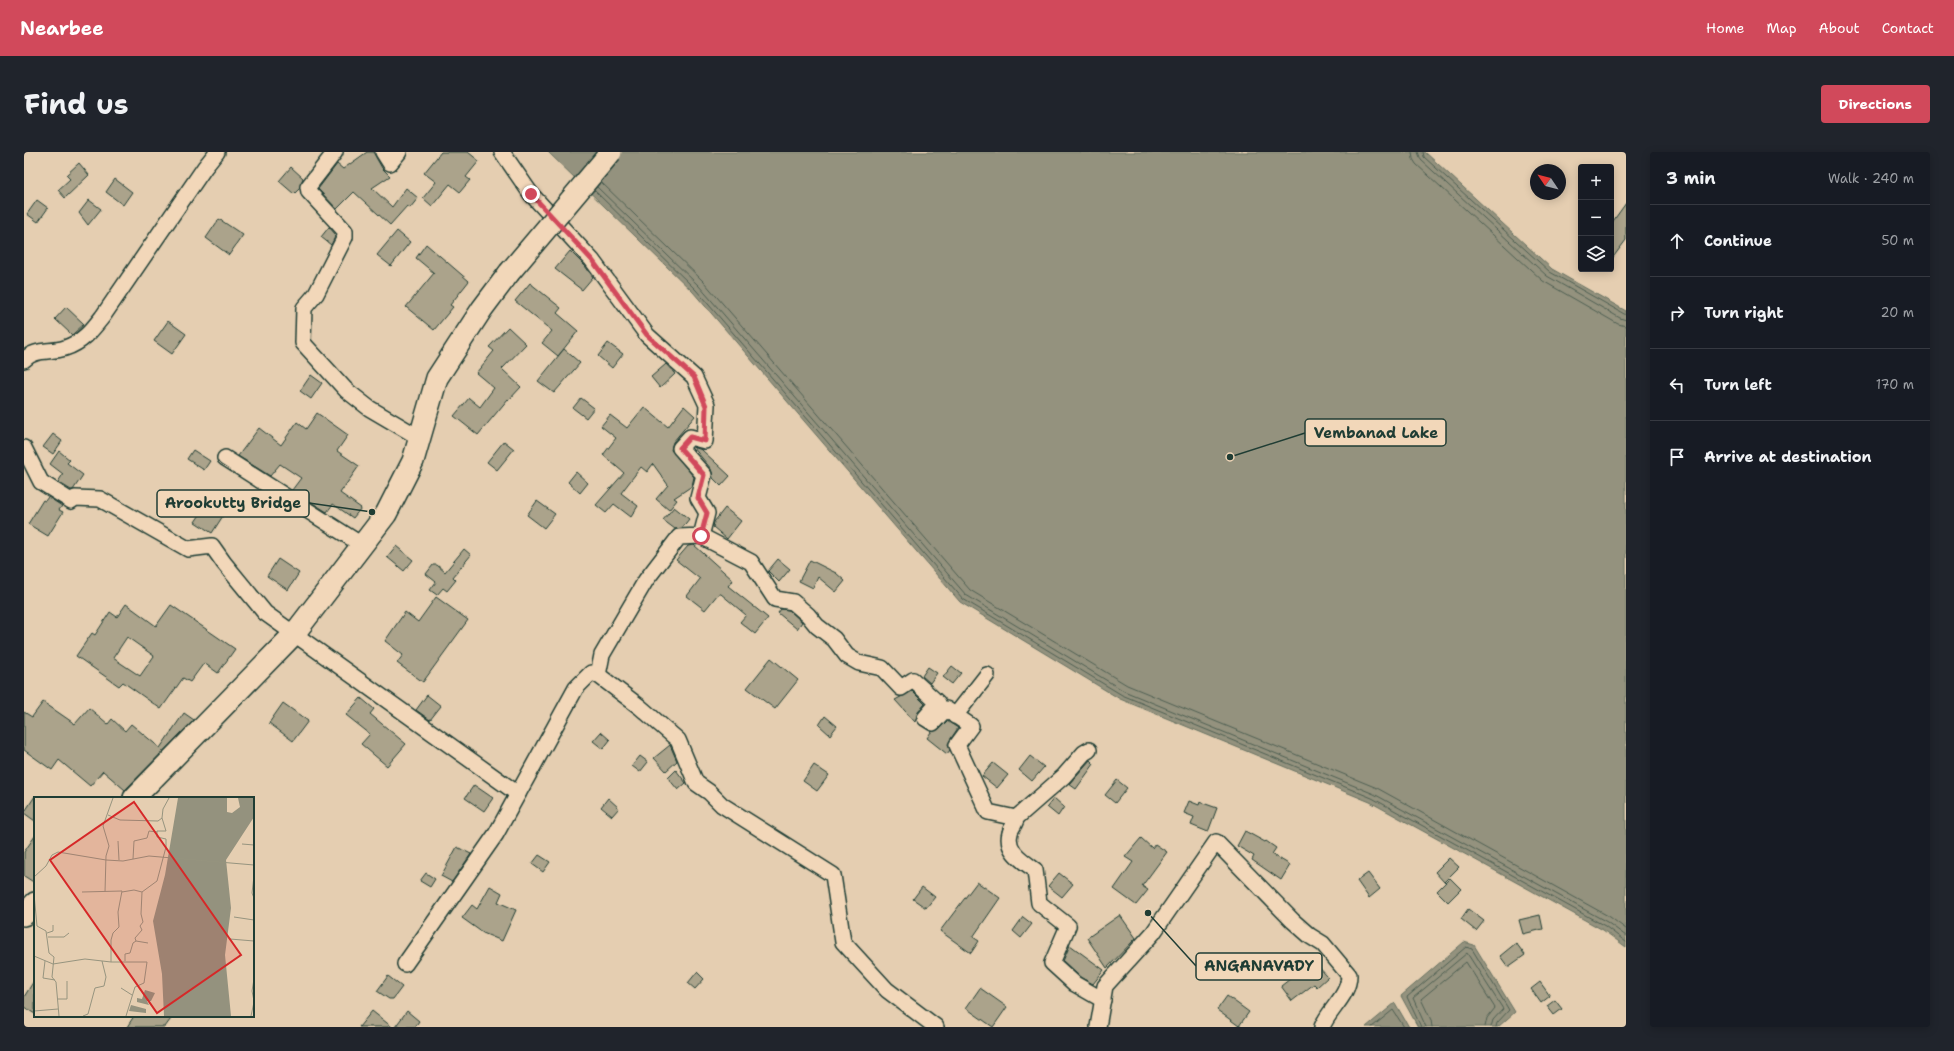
<!DOCTYPE html>
<meta charset="utf-8">
<style>
:root{--surface:#171b24;--page:#20242c;--text:#f1f3f6;--muted:#9ea1a6;--line:#363941;--accent:#d1495b}
body{margin:0;font-family:"Shantell Sans",sans-serif;background:var(--page);color:var(--text)}
.controls{position:absolute;right:12px;top:12px;display:grid;overflow:hidden;border-radius:4px;box-shadow:0 2px 10px #0003}
.controls button{width:36px;height:36px;display:grid;place-items:center;padding:0;border:0;border-bottom:1px solid var(--line);background:var(--surface);color:var(--text);font:20px sans-serif}
.compass{position:absolute;left:1506px;top:12px;width:36px;height:36px;border-radius:50%;background:var(--surface);box-shadow:0 2px 10px #0003;rotate:305deg}
.stop{position:absolute;width:12px;height:12px;margin:-9px;border:3px solid #d1495b;border-radius:50%;background:#fff}
.stop.end{background:#d1495b;border-color:#fff;box-shadow:0 1px 4px #0008}
.list{margin:0;padding:0;list-style:none}
h2{display:flex;justify-content:space-between;align-items:center;height:52px;margin:0;padding:0 16px;font-size:17px}
h2 small{font-size:13px;font-weight:400;color:var(--muted)}
.list li{display:grid;grid-template-columns:26px 1fr auto;gap:12px;align-items:center;box-sizing:border-box;height:72px;padding:0 16px;border-top:1px solid var(--line)}
.list b{display:block;font-size:15px;white-space:nowrap}
.list em{font-size:13px;font-style:normal;color:var(--muted)}
.icon{flex:none;width:22px;height:22px;fill:none;stroke:currentColor;stroke-width:2;stroke-linecap:round;stroke-linejoin:round}
.map{position:relative;flex:none;width:1602px;height:875px;overflow:hidden;border-radius:4px}
header{display:flex;align-items:center;gap:24px;box-sizing:border-box;height:56px;padding:0 20px;background:var(--accent);color:#fff}
header strong{font-size:19px}
nav{display:flex;gap:22px;margin-inline-start:auto;font-size:14px}
.intro{display:flex;align-items:center;justify-content:space-between;box-sizing:border-box;height:96px;padding:0 24px}
h1{margin:0;font-size:28px}
.button{padding:10px 18px;border-radius:4px;background:var(--accent);color:#fff;font-size:14px;font-weight:700}
main{display:flex;gap:24px;padding:0 24px}
aside{flex:1;background:var(--surface);border-radius:4px;box-shadow:0 2px 10px #0003}
.map>svg:first-child{display:block}
.water{fill:#94927e;stroke:#657060}
.lines{fill:none;stroke-linecap:round;stroke-linejoin:round}
.shore{stroke:#4e5f52;stroke-width:1}
.building{fill:#aba38b;stroke:#1f3d34;fill-rule:evenodd}
.minor-casing{stroke:#1f3d34;stroke-width:18}
.secondary-casing{stroke:#1f3d34;stroke-width:24}
.minor{stroke:#f2d7b9;stroke-width:15}
.secondary{stroke:#f2d7b9;stroke-width:21}
.secondary-bridge-casing{stroke:#1f3d34;stroke-width:24;stroke-linecap:butt}
.secondary-bridge{stroke:#f2d7b9;stroke-width:21}
.route{stroke:#d1495b;stroke-width:5}
.inset-road{fill:none;stroke:#96947f;stroke-width:1}
.view{fill:#d62828;fill-opacity:0.15;stroke:#d62828;stroke-width:2}
.inset-edge{fill:none;stroke:#1f3d34;stroke-width:2}
.leader{fill:none;stroke:#1f3d34;stroke-width:1.5}
.callout-dot{fill:#1f3d34;stroke:#f2d7b9;stroke-width:1.5}
.callout{fill:#f2d7b9;stroke:#1f3d34;stroke-width:1.5}
.callout-label{font-size:15px;text-anchor:middle;font-weight:bold;fill:#1f3d34}
</style>
<header>
<strong>Nearbee</strong>
<nav><a>Home</a><a>Map</a><a>About</a><a>Contact</a></nav>
</header>
<div class="intro"><h1>Find us</h1><a class="button">Directions</a></div>
<main>
<div class="map">
<svg width="1602" height="875" viewBox="0 0 1602 875">
<rect width="100%" height="100%" fill="#e5ceb1"/>
<filter id="ink" filterUnits="userSpaceOnUse"><feTurbulence type="fractalNoise" baseFrequency=".025" numOctaves="2"/><feDisplacementMap in="SourceGraphic" scale="8" xChannelSelector="R" yChannelSelector="G"/><feConvolveMatrix kernelMatrix="1 2 1 2 8 2 1 2 1" color-interpolation-filters="sRGB"/></filter>
<g filter="url(#ink)">
<g class="water">
<path d="M 524,0 L 1401,0 L 1528,117 L 1602,159 L 1602,795 L 1579,778 L 1346,650 L 1096,547 L 936,450 L 669,140 Z"/>
<path d="M 1440,790 L 1450,793 L 1491,860 L 1474,875 L 1394,875 L 1377,844 Z"/>
<path d="M 1371,851 L 1385,875 L 1342,875 Z"/>
</g>
<g class="lines">
<g class="shore">
<path d="M 1388,0 L 1389,7 L 1392,12 L 1519,129 L 1594,172 L 1602,174"/>
<path d="M 1394,0 L 1397,8 L 1523,124 L 1596,166 L 1602,168"/>
<path d="M 1399,0 L 1400,5 L 1526,120 L 1602,163"/>
<path d="M 577,30 L 680,130 L 946,438 L 1103,533 L 1353,636 L 1586,765 L 1602,777"/>
<path d="M 573,35 L 675,134 L 942,443 L 1100,539 L 1350,642 L 1583,770 L 1602,784"/>
<path d="M 570,38 L 672,138 L 939,447 L 1098,543 L 1348,646 L 1581,774 L 1602,790"/>
<path d="M 1348,875 L 1369,858 L 1380,875"/>
<path d="M 1397,875 L 1383,845 L 1442,795 L 1448,797 L 1485,858 L 1473,871 L 1472,875"/>
<path d="M 1402,875 L 1389,846 L 1443,801 L 1479,857 L 1469,868 L 1467,875"/>
<path d="M 1408,875 L 1407,868 L 1397,847 L 1442,810 L 1471,856 L 1463,866 L 1461,875"/>
</g>
</g>
<g class="building">
<path d="M 343,0 L 349,0 L 358,16 L 366,24 L 348,36 L 368,55 L 382,36 L 394,46 L 386,56 L 383,54 L 366,73 L 330,40 L 313,57 L 294,37 L 313,12 L 319,17 Z"/>
<path d="M 417,0 L 444,0 L 455,9 L 442,25 L 446,28 L 436,40 L 426,32 L 408,54 L 399,46 L 412,30 L 400,21 Z"/>
<path d="M 55,11 L 65,23 L 41,46 L 34,38 L 46,27 L 42,23 Z"/>
<path d="M 267,15 L 279,26 L 275,37 L 270,42 L 255,29 Z"/>
<path d="M 91,27 L 108,40 L 99,53 L 82,40 Z"/>
<path d="M 13,48 L 24,56 L 14,70 L 3,62 Z"/>
<path d="M 65,48 L 77,57 L 64,73 L 55,61 Z"/>
<path d="M 1602,51 L 1602,88 L 1587,108 L 1587,72 Z"/>
<path d="M 195,67 L 219,83 L 205,103 L 182,86 Z"/>
<path d="M 305,75 L 312,83 L 307,93 L 297,85 Z"/>
<path d="M 373,79 L 386,90 L 367,114 L 353,103 Z"/>
<path d="M 402,92 L 445,129 L 426,153 L 429,155 L 410,178 L 382,155 L 410,121 L 392,106 Z"/>
<path d="M 546,99 L 561,114 L 569,125 L 558,138 L 531,117 Z"/>
<path d="M 506,131 L 537,156 L 533,161 L 554,179 L 534,204 L 518,191 L 528,179 L 491,149 Z"/>
<path d="M 42,155 L 60,172 L 48,183 L 31,167 Z"/>
<path d="M 144,169 L 162,182 L 148,202 L 130,189 Z"/>
<path d="M 484,175 L 502,192 L 478,217 L 497,235 L 485,248 L 484,247 L 454,283 L 430,264 L 445,246 L 456,255 L 470,236 L 452,221 L 470,199 L 465,195 Z"/>
<path d="M 584,191 L 599,202 L 588,216 L 574,204 Z"/>
<path d="M 540,197 L 556,211 L 530,241 L 514,229 Z"/>
<path d="M 642,212 L 651,222 L 636,236 L 627,225 Z"/>
<path d="M 287,223 L 298,231 L 287,247 L 276,239 Z"/>
<path d="M 557,246 L 570,256 L 562,266 L 549,256 Z"/>
<path d="M 660,254 L 671,264 L 649,290 L 647,298 L 670,325 L 668,334 L 650,346 L 653,348 L 645,358 L 632,347 L 644,333 L 629,312 L 623,320 L 617,315 L 597,341 L 614,354 L 607,365 L 590,352 L 582,361 L 572,353 L 600,321 L 579,303 L 592,286 L 577,274 L 586,263 L 603,276 L 620,255 L 644,275 Z"/>
<path d="M 293,261 L 324,283 L 313,299 L 335,314 L 316,341 L 337,356 L 329,366 L 309,352 L 303,360 L 268,338 L 277,326 L 256,312 L 246,324 L 214,304 L 235,276 L 257,293 L 273,270 L 282,277 Z"/>
<path d="M 29,282 L 38,289 L 29,302 L 19,295 Z"/>
<path d="M 480,289 L 490,297 L 473,318 L 463,310 Z"/>
<path d="M 669,295 L 678,298 L 706,324 L 697,334 L 689,326 L 687,317 Z"/>
<path d="M 169,298 L 186,309 L 180,318 L 163,307 Z"/>
<path d="M 35,299 L 46,308 L 43,311 L 59,323 L 49,338 L 47,338 L 34,330 L 39,322 L 26,312 Z"/>
<path d="M 552,320 L 564,331 L 556,341 L 544,330 Z"/>
<path d="M 24,345 L 38,354 L 35,358 L 39,360 L 24,384 L 4,372 L 19,348 L 21,349 Z"/>
<path d="M 188,345 L 204,356 L 188,381 L 171,370 Z"/>
<path d="M 513,349 L 531,362 L 520,376 L 503,363 Z"/>
<path d="M 650,355 L 665,367 L 658,376 L 651,377 L 639,368 Z"/>
<path d="M 701,356 L 717,369 L 703,387 L 689,375 L 690,370 Z"/>
<path d="M 670,393 L 709,428 L 704,434 L 744,466 L 731,482 L 716,470 L 722,463 L 697,442 L 694,442 L 681,458 L 663,444 L 676,427 L 652,408 L 664,394 Z"/>
<path d="M 372,394 L 389,408 L 380,419 L 363,405 Z"/>
<path d="M 440,397 L 447,403 L 429,425 L 432,428 L 423,439 L 419,436 L 413,443 L 406,438 L 412,430 L 402,422 L 409,413 L 413,413 L 421,420 Z"/>
<path d="M 254,407 L 275,421 L 264,438 L 243,424 Z"/>
<path d="M 754,407 L 766,417 L 755,430 L 744,419 Z"/>
<path d="M 786,408 L 812,421 L 821,429 L 812,440 L 794,425 L 789,436 L 775,429 Z"/>
<path d="M 412,445 L 444,468 L 399,530 L 373,511 L 379,503 L 361,489 L 381,460 L 394,470 Z"/>
<path d="M 102,452 L 132,474 L 147,453 L 211,497 L 194,521 L 180,511 L 166,530 L 159,526 L 137,557 L 99,530 L 95,534 L 52,504 L 68,481 L 71,483 L 86,460 L 93,465 ZM 103,485 L 130,504 L 116,524 L 89,506 Z"/>
<path d="M 757,457 L 765,458 L 778,470 L 773,477 L 754,461 Z"/>
<path d="M 747,506 L 774,528 L 751,557 L 723,536 Z"/>
<path d="M 928,514 L 937,521 L 928,532 L 919,525 Z"/>
<path d="M 904,515 L 913,521 L 906,531 L 898,524 Z"/>
<path d="M 888,539 L 901,552 L 894,560 L 891,570 L 871,548 Z"/>
<path d="M 403,543 L 417,554 L 406,568 L 392,558 Z"/>
<path d="M 337,546 L 350,557 L 346,562 L 382,592 L 363,614 L 337,592 L 346,582 L 322,563 Z"/>
<path d="M 19,550 L 51,572 L 65,556 L 84,572 L 88,567 L 101,579 L 107,572 L 136,596 L 160,561 L 170,568 L 101,638 L 79,619 L 66,634 L 35,608 L 28,618 L 0,598 L 0,560 L 8,565 Z"/>
<path d="M 259,551 L 284,569 L 269,589 L 245,571 Z"/>
<path d="M 801,564 L 813,574 L 806,583 L 795,573 Z"/>
<path d="M 923,569 L 934,576 L 926,588 L 924,592 L 926,598 L 923,602 L 903,586 L 907,580 L 915,577 Z"/>
<path d="M 577,580 L 586,588 L 579,597 L 569,589 Z"/>
<path d="M 646,593 L 653,609 L 642,619 L 630,606 Z"/>
<path d="M 616,604 L 624,610 L 616,620 L 608,614 Z"/>
<path d="M 1006,604 L 1020,615 L 1008,629 L 995,618 Z"/>
<path d="M 1066,608 L 1070,612 L 1052,637 L 1045,632 Z"/>
<path d="M 969,611 L 984,623 L 973,636 L 958,624 Z"/>
<path d="M 790,613 L 805,623 L 793,639 L 779,629 Z"/>
<path d="M 652,618 L 662,631 L 654,638 L 644,626 Z"/>
<path d="M 1093,628 L 1103,636 L 1091,651 L 1081,643 Z"/>
<path d="M 450,633 L 469,646 L 460,659 L 441,646 Z"/>
<path d="M 11,644 L 11,669 L 0,661 Z"/>
<path d="M 584,646 L 595,656 L 588,664 L 577,655 Z"/>
<path d="M 1030,646 L 1040,655 L 1034,664 L 1023,655 Z"/>
<path d="M 1165,649 L 1175,653 L 1176,650 L 1193,656 L 1184,680 L 1167,673 L 1170,665 L 1160,661 Z"/>
<path d="M 1221,679 L 1241,690 L 1242,689 L 1252,696 L 1248,702 L 1266,713 L 1257,728 L 1228,708 L 1230,704 L 1213,694 Z"/>
<path d="M 11,684 L 11,731 L 0,724 L 0,700 Z"/>
<path d="M 1117,686 L 1128,696 L 1131,692 L 1143,700 L 1118,734 L 1124,738 L 1112,753 L 1090,737 L 1109,710 L 1101,705 Z"/>
<path d="M 433,695 L 447,702 L 428,730 L 417,724 Z"/>
<path d="M 515,703 L 526,710 L 519,720 L 508,712 Z"/>
<path d="M 1425,706 L 1435,715 L 1420,730 L 1411,720 Z"/>
<path d="M 402,721 L 411,727 L 406,735 L 396,729 Z"/>
<path d="M 1035,721 L 1049,732 L 1038,745 L 1024,734 Z"/>
<path d="M 1344,721 L 1356,737 L 1345,746 L 1333,729 Z"/>
<path d="M 1426,726 L 1437,737 L 1424,750 L 1413,739 Z"/>
<path d="M 953,730 L 976,746 L 949,785 L 955,789 L 947,801 L 916,779 Z"/>
<path d="M 466,734 L 478,741 L 474,750 L 492,758 L 478,789 L 459,781 L 438,766 L 448,753 L 453,757 Z"/>
<path d="M 898,735 L 911,745 L 902,756 L 889,747 Z"/>
<path d="M 1444,757 L 1460,769 L 1452,779 L 1437,767 Z"/>
<path d="M 1096,763 L 1112,786 L 1083,816 L 1063,786 Z"/>
<path d="M 1516,763 L 1519,777 L 1499,782 L 1495,768 Z"/>
<path d="M 999,765 L 1008,772 L 997,786 L 989,779 Z"/>
<path d="M 1492,791 L 1501,803 L 1484,815 L 1476,804 Z"/>
<path d="M 1046,793 L 1080,818 L 1069,832 L 1056,825 L 1039,809 Z"/>
<path d="M 1289,809 L 1304,825 L 1293,835 L 1290,832 L 1268,849 L 1257,834 Z"/>
<path d="M 673,820 L 680,827 L 671,837 L 664,831 Z"/>
<path d="M 364,824 L 378,835 L 369,847 L 365,847 L 353,839 Z"/>
<path d="M 11,827 L 11,862 L 0,855 L 0,845 Z"/>
<path d="M 1516,830 L 1526,844 L 1517,851 L 1507,837 Z"/>
<path d="M 956,836 L 983,855 L 969,875 L 942,856 Z"/>
<path d="M 1203,844 L 1225,860 L 1215,874 L 1193,858 Z"/>
<path d="M 1531,848 L 1538,857 L 1530,863 L 1523,854 Z"/>
<path d="M 348,859 L 368,875 L 335,875 Z"/>
<path d="M 383,859 L 395,869 L 391,875 L 371,875 Z"/>
<path d="M 110,864 L 149,864 L 141,875 L 103,875 Z"/>
</g>
<g class="lines">
<defs>
<g id="minor">
<path d="M 311,0 L 284,35 L 285,40 L 321,79 L 321,85 L 292,142 L 280,156 L 279,191 L 322,238 L 345,256 L 396,286"/>
<path d="M 359,0 L 366,11 L 375,0"/>
<path d="M 478,0 L 507,42 L 568,108 L 623,183 L 670,225 L 683,253 L 681,289 L 666,285 L 656,296 L 680,323 L 674,346 L 683,361 L 677,384 L 655,385 L 622,428 L 578,503 L 574,523"/>
<path d="M 0,208 C 11,196 27,201 41,196 C 59,190 68,178 79,164 L 181,15 L 193,0"/>
<path d="M 0,296 L 17,330 L 47,349 L 51,346 L 76,347 L 164,397 L 188,394 L 200,411 L 241,461 L 494,642"/>
<path d="M 201,306 L 338,393"/>
<path d="M 677,384 L 727,410 L 751,447 L 769,450 L 784,463 L 793,474 L 810,487 L 823,504 L 835,511 L 858,516 L 877,536 L 889,528 L 914,551 L 901,566 L 909,571 L 922,557 L 947,574 L 933,593 L 964,660 L 992,666 C 992,672 987,675 986,681 C 981,699 999,709 1011,718 L 1015,751 L 1044,774 L 1028,811 L 1051,832 L 1079,848"/>
<path d="M 931,564 L 963,523"/>
<path d="M 992,666 L 1040,624 L 1060,601 L 1065,598"/>
<path d="M 381,812 L 472,682 L 552,536 L 567,521 L 574,523 L 616,555 L 654,588 L 672,631 L 685,640 L 698,653 L 809,723 L 819,790 L 863,838 L 912,875"/>
<path d="M 1074,875 L 1081,834 L 1129,781 L 1192,690 L 1269,769 L 1286,784 L 1299,792 L 1325,823 C 1325,844 1305,857 1298,875"/>
</g>
<g id="secondary">
<path d="M 110,646 L 270,482 L 362,362 L 389,309 L 413,226 L 458,157 L 485,121"/>
<path d="M 0,763 L 11,751"/>
</g>
</defs>
<use href="#minor" class="minor-casing"/>
<use href="#secondary" class="secondary-casing"/>
<use href="#minor" class="minor"/>
<use href="#secondary" class="secondary"/>
<defs>
<path id="secondary-bridge" d="M 485,121 L 587,0"/>
</defs>
<use href="#secondary-bridge" class="secondary-bridge-casing"/>
<use href="#secondary-bridge" class="secondary-bridge"/>
</g>
</g>
<g class="lines" filter="url(#ink)">
<path class="route" d="M 507,42 L 568,108 L 623,183 L 670,225 L 682,254 L 681,289 L 666,285 L 656,296 L 680,323 L 674,346 L 683,361 L 677,384"/>
</g>
<g transform="translate(10 645)">
<rect width="220" height="220" fill="#e5ceb1"/>
<path d="M 144,1 L 193,1 L 193,15 L 198,16 L 206,10 L 204,1 L 220,1 L 220,20 L 192,63 L 197,111 L 191,158 L 197,219 L 130,219 L 128,177 L 119,124 L 131,78 ZM 111,193 L 121,196 L 117,204 L 113,204 L 115,208 L 103,205 L 103,201 L 108,202 ZM 97,208 L 112,212 L 112,216 L 95,214 Z" fill="#94927e"/>
<path class="inset-road" d="M 74,18 L 86,23 L 124,24 L 128,21 L 129,12 L 135,1M 84,44 L 85,63M 208,47 L 220,48M 99,62 L 100,44 L 113,41 L 115,34 L 123,35M 220,79 L 218,96 L 220,101M 0,80 L 12,69 L 18,58 L 24,55 L 72,63 L 89,64 L 115,59 L 220,68M 71,95 L 72,59 L 75,49 L 69,29 L 79,1M 88,95 L 100,93 L 108,95 L 123,84 L 132,50 L 132,42 L 123,40 L 123,34 L 132,34 L 128,21M 0,97 L 3,129 L 12,134 L 15,156 L 20,160 L 18,180 L 22,185 L 25,219M 200,120 L 220,123M 13,136 L 19,134 L 19,128M 14,140 L 30,140 L 35,136M 196,142 L 220,144M 102,144 L 114,146M 0,159 L 19,167 L 51,162 L 77,165 L 77,143 L 79,136 L 85,130 L 84,115 L 88,94 L 48,95M 11,164 L 9,181 L 21,183M 91,164 L 91,157 L 96,156 L 99,146 L 102,144 L 101,141 L 108,133 L 106,129 L 109,125 L 107,117 L 108,95M 77,165 L 113,165 L 110,186 L 101,190 L 92,219M 220,182 L 218,194 L 220,204M 87,191 L 98,198M 24,202 L 33,202 L 33,184M 0,214 L 24,212M 49,219 L 54,217 L 61,191 L 70,189 L 72,180 L 68,164M 217,219 L 220,205"/>
<path class="view" d="M 100,5 L 207,158 L 123,216 L 16,63 Z"/>
<rect width="220" height="220" class="inset-edge"/>
</g>
<path class="leader" d="M1206 305L1281 281M348 360L285 351M1124 761L1172 814"/>
<g class="callout-dot">
<circle cx="1206" cy="305" r="4"/>
<circle cx="348" cy="360" r="4"/>
<circle cx="1124" cy="761" r="4"/>
</g>
<g class="callout">
<rect x="1281" y="267" width="141" height="27" rx="4"/>
<rect x="133" y="338" width="152" height="27" rx="4"/>
<rect x="1172" y="801" width="126" height="27" rx="4"/>
</g>
<g class="callout-label">
<text x="1352" y="286">Vembanad Lake</text>
<text x="209" y="356">Arookutty Bridge</text>
<text x="1235" y="819">ANGANAVADY</text>
</g>
</svg>
<div class="controls">
<button>+</button>
<button>−</button>
<button><svg class="icon" aria-label="layers" viewBox="0 0 24 24"><path d="M12 4l9 5-9 5-9-5zM3 14l9 5 9-5"/></svg></button>
</div>
<svg class="compass" viewBox="-18 -18 36 36"><path d="M0-13l5 13h-10z" fill="#e53935"/><path d="M0 13l5-13h-10z" fill="#9ea1a6"/></svg>
<div class="stop" style="left:677px;top:384px"></div>
<div class="stop end" style="left:507px;top:42px"></div>
</div>
<aside>
<h2>3 min<small>Walk · 240 m</small></h2>
<ul class="list">
<li><svg class="icon" aria-label="ahead" viewBox="0 0 24 24"><path d="M12 20V5M6 11l6-6 6 6"/></svg><div><b>Continue</b></div><em>50 m</em></li>
<li><svg class="icon" aria-label="right" viewBox="0 0 24 24"><path d="M7 20v-9h11M14 6l5 5-5 5"/></svg><div><b>Turn right</b></div><em>20 m</em></li>
<li><svg class="icon" aria-label="left" viewBox="0 0 24 24"><path d="M17 20v-9H6M10 6l-5 5 5 5"/></svg><div><b>Turn left</b></div><em>170 m</em></li>
<li><svg class="icon" aria-label="arrive" viewBox="0 0 24 24"><path d="M6 21V4h12l-3 4 3 4H6"/></svg><div><b>Arrive at destination</b></div></li>
</ul>
</aside>
</main>
